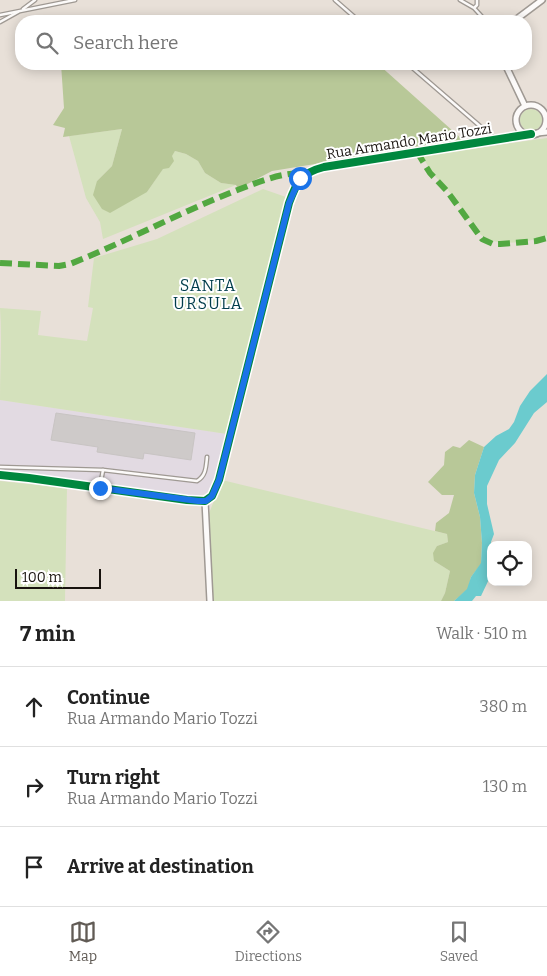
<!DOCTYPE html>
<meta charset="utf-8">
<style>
:root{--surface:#fff;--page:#f2f2f2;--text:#222;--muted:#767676;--line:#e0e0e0;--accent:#615b55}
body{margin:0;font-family:Bitter,serif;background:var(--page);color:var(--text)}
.controls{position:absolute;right:15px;bottom:15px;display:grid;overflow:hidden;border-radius:10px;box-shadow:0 2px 12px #0003}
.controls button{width:45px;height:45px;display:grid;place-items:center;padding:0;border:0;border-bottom:1px solid var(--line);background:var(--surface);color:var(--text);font:25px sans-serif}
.scale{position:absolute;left:15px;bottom:12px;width:86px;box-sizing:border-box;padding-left:5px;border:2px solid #18130e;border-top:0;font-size:14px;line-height:18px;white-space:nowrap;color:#18130e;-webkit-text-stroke:4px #fff;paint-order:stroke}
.stop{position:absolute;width:15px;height:15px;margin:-11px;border:4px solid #1a73e8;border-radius:50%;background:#fff}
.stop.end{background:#1a73e8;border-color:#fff;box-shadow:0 1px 5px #0008}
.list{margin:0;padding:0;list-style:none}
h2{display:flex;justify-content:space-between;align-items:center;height:65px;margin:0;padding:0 20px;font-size:21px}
h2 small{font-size:16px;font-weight:400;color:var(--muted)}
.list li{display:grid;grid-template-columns:32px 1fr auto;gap:15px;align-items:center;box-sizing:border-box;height:80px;padding:0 20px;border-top:1px solid var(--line)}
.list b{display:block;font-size:19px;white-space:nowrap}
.list p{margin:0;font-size:16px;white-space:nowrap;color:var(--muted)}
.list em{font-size:16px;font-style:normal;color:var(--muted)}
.icon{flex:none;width:28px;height:28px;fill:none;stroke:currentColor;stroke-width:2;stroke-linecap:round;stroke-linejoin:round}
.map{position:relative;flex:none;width:547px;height:601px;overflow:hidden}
.search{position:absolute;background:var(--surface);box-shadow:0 2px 12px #0003;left:15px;right:15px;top:15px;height:55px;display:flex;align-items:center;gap:12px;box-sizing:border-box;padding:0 18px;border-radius:20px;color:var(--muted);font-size:19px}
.sheet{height:305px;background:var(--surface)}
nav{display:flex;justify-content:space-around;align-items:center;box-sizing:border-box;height:70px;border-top:1px solid var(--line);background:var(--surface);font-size:14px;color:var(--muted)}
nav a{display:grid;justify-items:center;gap:2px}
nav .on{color:var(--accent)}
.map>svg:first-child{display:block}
.industrial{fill:#e2dae2}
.green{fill:#d4e1bc}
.forest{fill:#b8c898}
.water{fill:#6bcbce}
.building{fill:#cecac9;stroke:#c8c4c3}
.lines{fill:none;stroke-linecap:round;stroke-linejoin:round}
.service-casing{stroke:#9f9993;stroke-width:5}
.minor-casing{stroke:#9f9993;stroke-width:8}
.service{stroke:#fcfaf9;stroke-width:2.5}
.minor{stroke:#fcfaf9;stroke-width:5}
.quiet{stroke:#52a841;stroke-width:6;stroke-dasharray:12 6;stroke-linecap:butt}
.cycleway-casing{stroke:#fff;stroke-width:11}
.cycleway{stroke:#00873e;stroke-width:8}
.route{stroke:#1a73e8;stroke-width:6}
.labels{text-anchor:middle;stroke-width:4;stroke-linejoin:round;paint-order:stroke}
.street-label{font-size:14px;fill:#18130e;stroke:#fff}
.quarter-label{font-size:16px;letter-spacing:1px;fill:#003d4b;stroke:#fff}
</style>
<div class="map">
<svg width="547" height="601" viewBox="0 0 547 601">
<rect width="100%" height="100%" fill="#e8e0d8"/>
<path class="industrial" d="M 0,400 L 227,434 L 215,485 L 207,493 L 198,496 L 181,495 L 0,471 Z"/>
<g class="green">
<circle cx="531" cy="120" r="11"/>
<path d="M 122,129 L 112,166 L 97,181 L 147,192 L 175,151 L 186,154 L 198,161 L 205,173 L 221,183 L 236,185 L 103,239 L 100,222 L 86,198 L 69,136 Z"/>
<path d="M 547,138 L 547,236 C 528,242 497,248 481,235 L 448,190 L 432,173 L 422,156 Z"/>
<path d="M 263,189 L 286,197 L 227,434 L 0,400 C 0,369 2,338 0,308 L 41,311 L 38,335 L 87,341 L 93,308 L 88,307 L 94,258 L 157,239 Z"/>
<path d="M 222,480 L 447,534 L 448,542 L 437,546 L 434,561 L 450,571 L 445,593 L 441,601 L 213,601 L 208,516 Z"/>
<path d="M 0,481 L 67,488 L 65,601 L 0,601 Z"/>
</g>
<g class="forest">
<path d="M 61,64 L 378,64 L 463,140 L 272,171 L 238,189 L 236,185 L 221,183 L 205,173 L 198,161 L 186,154 L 175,151 L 172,156 L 174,161 L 169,168 L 163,169 L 147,192 L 110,213 L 102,209 L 93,195 L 97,181 L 112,166 L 122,129 L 63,137 L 65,128 L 53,125 L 64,108 Z"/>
<path d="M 469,440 L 484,447 L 475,475 L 474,493 L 480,517 L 482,543 L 481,564 L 471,577 L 468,589 L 454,601 L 441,601 L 445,593 L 450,571 L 434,561 L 433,553 L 437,546 L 448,542 L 447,534 L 435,531 L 436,523 L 449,513 L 454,495 L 442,495 L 428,482 L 444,465 L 445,452 L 453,446 L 460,448 Z"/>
</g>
<path class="water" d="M 547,374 L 547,402 L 534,413 L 515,443 L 499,460 L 487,486 L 487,504 L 494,534 L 491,542 L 491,575 L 481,596 L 476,596 L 472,601 L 454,601 L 467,589 L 471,577 L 481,563 L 482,543 L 480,517 L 474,493 L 475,475 L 484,447 L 496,436 L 509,429 L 514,422 L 520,406 L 530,391 Z"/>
<path class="building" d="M 56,413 L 195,433 L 191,460 L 144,453 L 143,459 L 97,452 L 98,447 L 51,440 Z"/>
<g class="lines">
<defs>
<g id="service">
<path d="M 335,0 L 359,21"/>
<path d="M 460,0 L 474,8 L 485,20"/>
<path d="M 475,7 L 477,5 L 477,0"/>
<path d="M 23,9 L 35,0"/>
<path d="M 0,15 L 75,0"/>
<path d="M 0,22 L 18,12"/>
<path d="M 408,64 L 495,139"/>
<path d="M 0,467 L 103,470"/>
<path d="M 100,487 L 103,470 L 197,481 C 206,476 206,467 207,457"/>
</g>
<g id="minor">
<path d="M 485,20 L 485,21"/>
<path d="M 514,21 L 542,0"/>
<path d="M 505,64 L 525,106"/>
<circle cx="531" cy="120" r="15"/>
<path d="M 537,133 L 547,132"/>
<path d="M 0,475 L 29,478 L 187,500 L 205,501 L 212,496 L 219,480 L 289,203 C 297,181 301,173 324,167 L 531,134"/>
<path d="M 205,501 L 210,601"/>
</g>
</defs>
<use href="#service" class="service-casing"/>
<use href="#minor" class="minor-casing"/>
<use href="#service" class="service"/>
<use href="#minor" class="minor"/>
<g class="quiet">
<path d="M 417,152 L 430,173 L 447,191 L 482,239 L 493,244 L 500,244 L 536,241 L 547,238"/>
<path d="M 0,263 L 59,266 L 70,264 C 128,241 182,211 240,189 C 261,181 283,172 306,173"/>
</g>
<defs>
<path id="cycleway" d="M 0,475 L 29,478 L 187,500 L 205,501 L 212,496 L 219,480 L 289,203 C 297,181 301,173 324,167 L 531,134"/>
</defs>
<use href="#cycleway" class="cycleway-casing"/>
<use href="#cycleway" class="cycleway"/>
</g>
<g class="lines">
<path class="route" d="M 100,488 L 198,501 L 206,501 L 212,496 L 219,480 L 289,203 L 300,178"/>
</g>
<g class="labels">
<g class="street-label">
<text transform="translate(409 141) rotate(-9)" y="5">Rua Armando Mario Tozzi</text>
</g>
<g class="quarter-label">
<text x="208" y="291">SANTA<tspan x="208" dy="18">URSULA</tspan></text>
</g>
</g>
</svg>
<div class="controls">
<button><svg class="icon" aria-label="locate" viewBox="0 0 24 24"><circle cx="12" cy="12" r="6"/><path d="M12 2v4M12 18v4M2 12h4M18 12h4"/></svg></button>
</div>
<div class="scale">100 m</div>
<div class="stop" style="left:300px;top:178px"></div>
<div class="stop end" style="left:100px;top:488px"></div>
<div class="search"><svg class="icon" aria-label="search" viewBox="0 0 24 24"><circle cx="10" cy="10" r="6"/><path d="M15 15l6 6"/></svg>Search here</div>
</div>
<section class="sheet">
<h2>7 min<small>Walk · 510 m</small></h2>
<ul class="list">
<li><svg class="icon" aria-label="ahead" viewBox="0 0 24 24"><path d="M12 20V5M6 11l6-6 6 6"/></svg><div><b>Continue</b><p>Rua Armando Mario Tozzi</p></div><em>380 m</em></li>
<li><svg class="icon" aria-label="right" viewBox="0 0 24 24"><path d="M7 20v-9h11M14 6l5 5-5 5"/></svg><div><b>Turn right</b><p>Rua Armando Mario Tozzi</p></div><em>130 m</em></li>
<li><svg class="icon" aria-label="arrive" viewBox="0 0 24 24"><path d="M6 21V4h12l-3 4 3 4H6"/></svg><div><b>Arrive at destination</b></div></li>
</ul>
</section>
<nav>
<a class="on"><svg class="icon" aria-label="map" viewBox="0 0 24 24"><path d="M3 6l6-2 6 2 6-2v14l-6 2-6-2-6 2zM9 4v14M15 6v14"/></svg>Map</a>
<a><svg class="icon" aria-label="directions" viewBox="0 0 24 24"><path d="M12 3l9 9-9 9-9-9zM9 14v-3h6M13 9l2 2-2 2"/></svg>Directions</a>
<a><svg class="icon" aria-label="saved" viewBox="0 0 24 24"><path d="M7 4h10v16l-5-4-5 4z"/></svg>Saved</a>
</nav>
